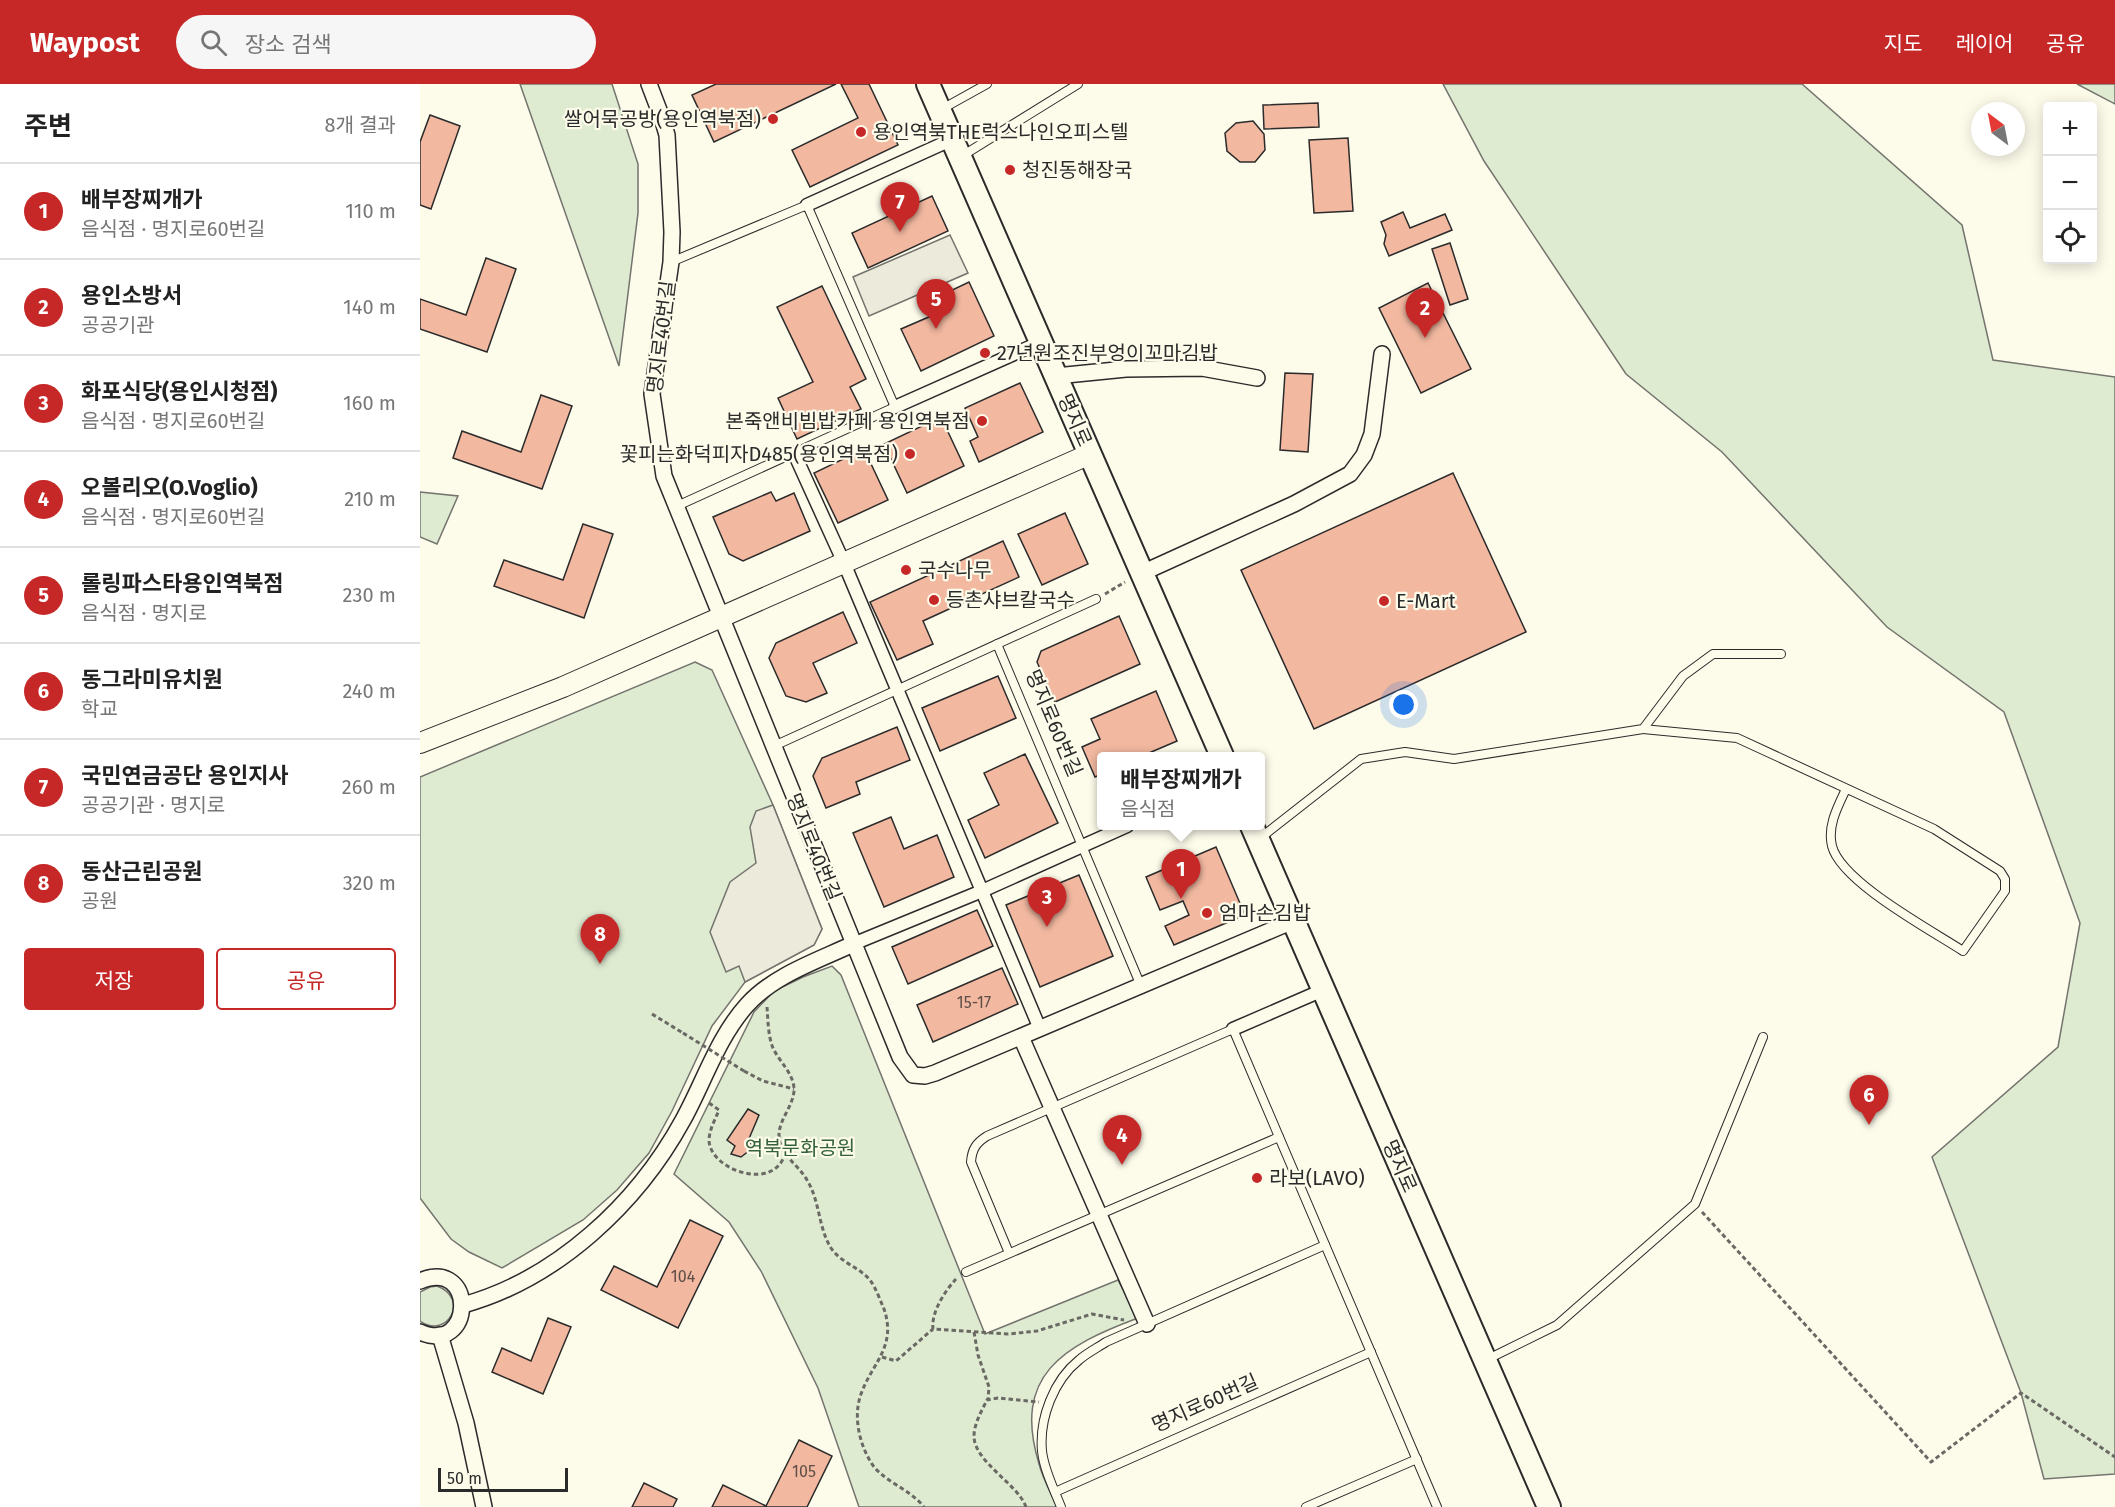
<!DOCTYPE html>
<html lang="ko">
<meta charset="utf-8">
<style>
:root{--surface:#fff;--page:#f6f6f6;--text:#222;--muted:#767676;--line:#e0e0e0;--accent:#c62828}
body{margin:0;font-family:"Fira Sans","Noto Sans KR",sans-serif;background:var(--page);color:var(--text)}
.controls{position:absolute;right:18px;top:18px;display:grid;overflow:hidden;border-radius:6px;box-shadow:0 3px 15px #0003}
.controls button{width:54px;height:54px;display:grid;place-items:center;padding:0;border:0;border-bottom:2px solid var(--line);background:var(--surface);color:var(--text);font:30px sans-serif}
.compass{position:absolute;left:1551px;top:18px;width:54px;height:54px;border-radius:50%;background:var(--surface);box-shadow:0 3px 15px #0003;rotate:328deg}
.scale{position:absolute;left:18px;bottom:15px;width:130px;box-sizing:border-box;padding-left:6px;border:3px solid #2b2b2b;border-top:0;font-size:16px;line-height:21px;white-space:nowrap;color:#2b2b2b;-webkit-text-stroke:4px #fdfbea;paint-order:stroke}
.you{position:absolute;left:984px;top:621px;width:21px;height:21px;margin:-15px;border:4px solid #fff;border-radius:50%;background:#1a73e8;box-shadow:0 0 0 9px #1a73e833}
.badge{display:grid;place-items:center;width:39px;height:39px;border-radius:50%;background:var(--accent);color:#fff;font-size:20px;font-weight:700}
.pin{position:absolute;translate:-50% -50px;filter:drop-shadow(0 2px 3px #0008)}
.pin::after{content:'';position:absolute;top:32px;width:21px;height:18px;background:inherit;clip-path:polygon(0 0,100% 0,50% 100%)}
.popup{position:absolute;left:677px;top:668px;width:168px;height:78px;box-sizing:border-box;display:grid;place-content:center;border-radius:6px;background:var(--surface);filter:drop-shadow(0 2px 4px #0005);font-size:20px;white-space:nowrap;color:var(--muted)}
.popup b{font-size:22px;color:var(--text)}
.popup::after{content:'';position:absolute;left:50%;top:100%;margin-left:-12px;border:12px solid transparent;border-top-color:var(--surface)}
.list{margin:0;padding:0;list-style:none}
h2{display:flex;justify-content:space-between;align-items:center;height:78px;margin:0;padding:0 24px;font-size:26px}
h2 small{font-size:20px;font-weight:400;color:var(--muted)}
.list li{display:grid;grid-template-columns:39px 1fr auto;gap:18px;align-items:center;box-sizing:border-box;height:96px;padding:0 24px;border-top:2px solid var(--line)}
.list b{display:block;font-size:22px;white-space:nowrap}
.list p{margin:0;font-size:20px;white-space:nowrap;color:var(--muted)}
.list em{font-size:20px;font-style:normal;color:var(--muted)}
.actions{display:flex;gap:12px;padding:18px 24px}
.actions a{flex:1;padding:14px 0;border:2px solid var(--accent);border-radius:6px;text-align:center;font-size:21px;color:var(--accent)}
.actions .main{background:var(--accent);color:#fff}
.icon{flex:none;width:33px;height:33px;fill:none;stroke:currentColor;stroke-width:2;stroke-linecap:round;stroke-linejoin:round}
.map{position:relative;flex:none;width:1695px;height:1423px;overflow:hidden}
header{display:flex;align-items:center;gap:36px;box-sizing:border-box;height:84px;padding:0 30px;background:var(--accent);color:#fff}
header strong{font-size:28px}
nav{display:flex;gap:33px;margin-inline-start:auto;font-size:21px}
.search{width:420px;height:54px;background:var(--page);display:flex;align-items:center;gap:15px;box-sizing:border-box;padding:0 21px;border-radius:33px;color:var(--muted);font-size:22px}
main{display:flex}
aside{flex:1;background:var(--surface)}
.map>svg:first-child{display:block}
.green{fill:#deebd1;stroke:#74746e;stroke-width:1.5}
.parking{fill:#eceadb;stroke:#74746e;stroke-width:1.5}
.building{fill:#f2b8a0;stroke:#2b2b2b;stroke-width:1.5}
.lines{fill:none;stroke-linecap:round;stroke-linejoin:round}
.service-casing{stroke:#2b2b2b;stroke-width:10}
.pedestrian-casing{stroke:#2b2b2b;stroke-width:15}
.minor-casing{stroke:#2b2b2b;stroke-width:18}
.tertiary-casing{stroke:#2b2b2b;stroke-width:22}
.secondary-casing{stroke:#2b2b2b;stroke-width:26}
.path{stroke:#6a6964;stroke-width:3;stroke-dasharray:4.5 3;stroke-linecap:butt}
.service{stroke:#fdfbea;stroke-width:8}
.pedestrian{stroke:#fdfbea;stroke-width:12}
.minor{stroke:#fdfbea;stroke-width:15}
.tertiary{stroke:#fdfbea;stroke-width:20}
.secondary{stroke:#fdfbea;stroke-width:22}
.path-bridge{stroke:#6a6964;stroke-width:3;stroke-dasharray:4.5 3;stroke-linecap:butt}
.poi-dot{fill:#c62828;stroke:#fdfbea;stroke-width:2}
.labels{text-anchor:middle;stroke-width:4.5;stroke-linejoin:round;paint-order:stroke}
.number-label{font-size:16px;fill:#5d4e48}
.poi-label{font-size:20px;fill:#2b2b2b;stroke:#fdfbea;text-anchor:start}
.street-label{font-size:20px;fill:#2b2b2b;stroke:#fdfbea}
.park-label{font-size:20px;fill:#34623c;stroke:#fdfbea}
</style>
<header>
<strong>Waypost</strong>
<div class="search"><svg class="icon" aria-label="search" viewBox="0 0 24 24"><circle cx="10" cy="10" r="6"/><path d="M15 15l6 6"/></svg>장소 검색</div>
<nav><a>지도</a><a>레이어</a><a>공유</a></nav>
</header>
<main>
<aside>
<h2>주변<small>8개 결과</small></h2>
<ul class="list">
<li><span class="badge">1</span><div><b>배부장찌개가</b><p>음식점 · 명지로60번길</p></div><em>110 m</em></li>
<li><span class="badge">2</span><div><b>용인소방서</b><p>공공기관</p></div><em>140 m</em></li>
<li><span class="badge">3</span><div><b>화포식당(용인시청점)</b><p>음식점 · 명지로60번길</p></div><em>160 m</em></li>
<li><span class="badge">4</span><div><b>오볼리오(O.Voglio)</b><p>음식점 · 명지로60번길</p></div><em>210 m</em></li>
<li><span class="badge">5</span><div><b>롤링파스타용인역북점</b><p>음식점 · 명지로</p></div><em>230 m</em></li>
<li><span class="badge">6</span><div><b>동그라미유치원</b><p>학교</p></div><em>240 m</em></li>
<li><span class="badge">7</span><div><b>국민연금공단 용인지사</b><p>공공기관 · 명지로</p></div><em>260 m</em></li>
<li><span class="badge">8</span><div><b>동산근린공원</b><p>공원</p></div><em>320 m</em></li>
</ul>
<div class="actions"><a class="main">저장</a><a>공유</a></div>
</aside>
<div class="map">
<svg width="1695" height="1423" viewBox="0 0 1695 1423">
<rect width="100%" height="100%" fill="#fdfbea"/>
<g class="green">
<path d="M 100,0 L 192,0 L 218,80 L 218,129 L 199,282 Z"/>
<path d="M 1023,0 L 1382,0 L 1542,141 L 1573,276 L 1695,293 L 1695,1390 L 1624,1395 L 1601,1309 L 1512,1073 L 1638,963 L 1660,839 L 1584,628 L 1467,543 L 1302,368 L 1206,290 L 1064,77 Z"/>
<path d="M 1657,0 L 1695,0 L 1695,20 Z"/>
<path d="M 0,408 L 38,412 L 17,460 L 0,453 Z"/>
<path d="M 275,578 L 292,586 L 353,721 L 402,845 L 394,861 L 325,898 L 292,942 L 252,1027 L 229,1069 L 197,1106 L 163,1136 L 82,1184 L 49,1168 L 31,1155 L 0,1114 L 0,693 Z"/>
<path d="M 412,882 L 421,891 L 565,1250 L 698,1196 L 718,1234 C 643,1262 592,1291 619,1380 C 623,1395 631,1409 637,1423 L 439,1423 L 398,1304 L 341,1187 L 309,1138 L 254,1090 L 334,928 L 354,907 L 383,893 Z"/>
<path d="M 17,1202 C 50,1214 28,1256 0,1237 L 0,1208 L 10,1203 Z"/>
</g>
<g class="parking">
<path d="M 530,151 L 548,189 L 449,232 L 433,193 Z"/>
<path d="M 353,721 L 402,845 L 394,861 L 325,898 L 319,882 L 306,888 L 290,848 L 310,798 L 336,779 L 330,743 L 336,727 Z"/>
</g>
<g class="building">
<path d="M 296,0 L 416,0 L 294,58 L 272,11 Z"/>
<path d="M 421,0 L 449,0 L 478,61 L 390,103 L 372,66 L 438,34 Z"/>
<path d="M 898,19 L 899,43 L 844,45 L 843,21 Z"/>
<path d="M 10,31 L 40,42 L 11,125 L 0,121 L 0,58 Z"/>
<path d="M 833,37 L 844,50 L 845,66 L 835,78 L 820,78 L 807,67 L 805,49 L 816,39 Z"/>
<path d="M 928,54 L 933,127 L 894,129 L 889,56 Z"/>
<path d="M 512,112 L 528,147 L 448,184 L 432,149 Z"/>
<path d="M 983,128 L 990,144 L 1025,130 L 1032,146 L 969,172 L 964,160 L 966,151 L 961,138 Z"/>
<path d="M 1030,159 L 1048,215 L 1030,221 L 1012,165 Z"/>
<path d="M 66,174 L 96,185 L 67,268 L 0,245 L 0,215 L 46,231 Z"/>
<path d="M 549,198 L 574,252 L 501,287 L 481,245 L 511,232 L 505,219 Z"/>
<path d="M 1008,199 L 1051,285 L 1001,309 L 959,224 Z"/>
<path d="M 402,202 L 446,295 L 430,303 L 441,325 L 377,355 L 358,314 L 393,298 L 357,223 Z"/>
<path d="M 865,289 L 893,290 L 888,368 L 860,366 Z"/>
<path d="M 600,299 L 623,348 L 559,378 L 550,357 L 558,353 L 545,324 Z"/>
<path d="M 121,311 L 152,322 L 122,405 L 33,374 L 42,347 L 101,368 Z"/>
<path d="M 521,333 L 544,382 L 487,409 L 464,360 Z"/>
<path d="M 444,365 L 468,416 L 418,439 L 394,389 Z"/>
<path d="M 1033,389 L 1106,548 L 894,645 L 821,486 Z"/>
<path d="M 351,408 L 356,417 L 374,409 L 390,447 L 323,477 L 309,470 L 293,433 Z"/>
<path d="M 645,429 L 668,480 L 622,501 L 598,450 Z"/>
<path d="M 163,440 L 193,450 L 164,534 L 74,502 L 84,476 L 143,496 Z"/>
<path d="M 583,457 L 599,493 L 503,537 L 513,560 L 477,576 L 450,518 Z"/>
<path d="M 423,528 L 437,559 L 393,579 L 407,609 L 386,618 L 366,612 L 349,574 L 356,559 Z"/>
<path d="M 699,532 L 720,580 L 635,618 L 617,578 L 621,567 Z"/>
<path d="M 578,592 L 596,634 L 520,667 L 502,624 Z"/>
<path d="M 736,607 L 757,657 L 722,672 L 682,672 L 682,690 L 675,693 L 662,663 L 680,655 L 671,635 Z"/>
<path d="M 477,643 L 490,676 L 436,698 L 440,710 L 406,724 L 393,692 L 402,674 Z"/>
<path d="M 605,670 L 638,739 L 565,774 L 548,736 L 579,721 L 564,689 Z"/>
<path d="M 471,733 L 484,765 L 517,751 L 534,793 L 464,823 L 433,749 Z"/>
<path d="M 796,763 L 825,831 L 754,861 L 745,842 L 769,831 L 763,817 L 740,826 L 726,793 Z"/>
<path d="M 659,791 L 693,872 L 620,903 L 586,821 Z"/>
<path d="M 557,826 L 573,862 L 488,900 L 472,863 Z"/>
<path d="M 582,884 L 598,920 L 513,958 L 497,921 Z"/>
<path d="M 328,1025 L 339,1031 L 328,1057 L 334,1063 L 321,1073 L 311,1070 L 315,1062 L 307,1056 Z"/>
<path d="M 270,1136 L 303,1152 L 258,1244 L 181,1206 L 194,1182 L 237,1203 Z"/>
<path d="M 128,1234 L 151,1243 L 123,1310 L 72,1288 L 82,1264 L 111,1277 Z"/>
<path d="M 379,1356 L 412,1372 L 387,1423 L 292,1423 L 303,1401 L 346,1422 Z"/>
<path d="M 224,1399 L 257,1415 L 253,1423 L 212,1423 Z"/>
</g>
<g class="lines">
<defs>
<g id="service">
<path d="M 522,25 L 567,0"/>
<path d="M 542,72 L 658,0"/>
<path d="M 251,178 L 387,121 L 475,323 L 257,422"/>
<path d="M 577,560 L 721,902"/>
<path d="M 1223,645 L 1317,654 L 1514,745 L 1580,787 L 1585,795 L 1585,807 L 1543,867 C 1511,846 1421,798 1412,762 C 1407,742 1418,722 1426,705"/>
<path d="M 354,662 L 676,515"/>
<path d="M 839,755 L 941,675 L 985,668 L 1034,675 L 1223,645 L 1263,592 L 1293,570 L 1361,570"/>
<path d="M 589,1169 L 551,1078 C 552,1065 556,1059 567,1052 L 813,945 L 1017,1423"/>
<path d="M 546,1188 L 859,1053"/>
<path d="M 1066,1276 L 1137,1241 L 1275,1120 L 1343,953"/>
<path d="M 635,1408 L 951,1268"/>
<path d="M 641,1423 C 634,1405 624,1386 622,1367 C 619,1334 634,1296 659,1276 C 667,1269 677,1264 686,1258 L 905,1161"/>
<path d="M 886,1423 L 997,1375"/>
</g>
<g id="pedestrian">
<path d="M 387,121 L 533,55"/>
<path d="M 475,323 L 621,258"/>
<path d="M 374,369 L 424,479 L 620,945"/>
<path d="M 433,860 L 562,807 L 707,742"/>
<path d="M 813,945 L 903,906"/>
</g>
<g id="minor">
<path d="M 229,0 L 242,34 L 247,51 L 252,148 L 251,178 L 232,310 L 244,392 L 480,973 L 493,991 L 505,992 L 515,989 L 873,837"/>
<path d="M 636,292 L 706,285 L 782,284 L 837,294"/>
<path d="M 722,489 L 874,420 L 930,390 L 944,371 L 952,350 L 962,270"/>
<path d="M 601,953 L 727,1240"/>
<path d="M 0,1197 C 57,1173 54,1272 0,1248"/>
<path d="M 43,1221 C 137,1195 217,1120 263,1036 C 284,998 298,953 327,921 C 354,891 397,877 433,860"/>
<path d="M 20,1251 L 46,1339 L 64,1423"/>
</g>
<path id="tertiary" d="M 0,659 L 143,603 L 670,370"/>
<g id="secondary">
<path d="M 508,0 L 802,672"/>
<path d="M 832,742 L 1129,1423"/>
</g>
</defs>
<use href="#service" class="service-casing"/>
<use href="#pedestrian" class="pedestrian-casing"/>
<use href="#minor" class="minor-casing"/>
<use href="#tertiary" class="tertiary-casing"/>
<use href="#secondary" class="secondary-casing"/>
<g class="path">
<path d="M 685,510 L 705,498"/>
<path d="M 347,923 C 348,936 348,952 353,964 C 359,977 373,989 374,1004 C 375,1020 359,1035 359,1051 C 359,1071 378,1080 387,1096 C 400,1117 398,1143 411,1164 C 421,1179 439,1183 450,1196 C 456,1204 460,1216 464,1225 C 477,1263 452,1279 441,1310 C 433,1332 439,1360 452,1380 C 463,1397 490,1405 504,1423"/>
<path d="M 232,930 L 263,949"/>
<path d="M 324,987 L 343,997 L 374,1005"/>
<path d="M 289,1019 L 299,1026 C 295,1036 289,1046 289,1057 C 291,1083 338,1101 357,1083 C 361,1080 363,1075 365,1071"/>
<path d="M 1282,1128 L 1511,1378 L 1601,1309 L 1695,1373"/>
<path d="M 536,1195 C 525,1207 511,1228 513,1245 L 588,1250 L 617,1247 L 672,1230 L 704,1236"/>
<path d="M 554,1248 L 558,1271 L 569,1303 L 568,1315"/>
<path d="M 462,1273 L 476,1277 L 513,1245"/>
<path d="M 606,1423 C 598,1400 554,1378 554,1352 C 554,1340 562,1326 567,1316 L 578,1314 L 619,1318"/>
</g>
<use href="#service" class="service"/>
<use href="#pedestrian" class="pedestrian"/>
<use href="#minor" class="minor"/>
<use href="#tertiary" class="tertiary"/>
<use href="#secondary" class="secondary"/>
<path class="path-bridge" d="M 263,949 L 324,987"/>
</g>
<g class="poi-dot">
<circle cx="353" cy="35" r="6"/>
<circle cx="441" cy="48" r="6"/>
<circle cx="590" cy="86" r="6"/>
<circle cx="565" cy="269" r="6"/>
<circle cx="562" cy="337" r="6"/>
<circle cx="490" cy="370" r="6"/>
<circle cx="486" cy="486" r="6"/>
<circle cx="514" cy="516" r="6"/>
<circle cx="964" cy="517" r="6"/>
<circle cx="787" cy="829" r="6"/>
<circle cx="837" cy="1094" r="6"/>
</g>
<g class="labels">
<g class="number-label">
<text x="554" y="924">15-17</text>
<text x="263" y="1198">104</text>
<text x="384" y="1393">105</text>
</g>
<g class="poi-label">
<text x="341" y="42" text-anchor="end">쌀어묵공방(용인역북점)</text>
<text x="453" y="55">용인역북THE럭스나인오피스텔</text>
<text x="602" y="93">청진동해장국</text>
<text x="577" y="276">27년원조진부엉이꼬마김밥</text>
<text x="550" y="344" text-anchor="end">본죽앤비빔밥카페 용인역북점</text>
<text x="478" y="377" text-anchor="end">꽃피는화덕피자D485(용인역북점)</text>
<text x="498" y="493">국수나무</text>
<text x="526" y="523">등촌샤브칼국수</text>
<text x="976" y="524">E-Mart</text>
<text x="799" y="836">엄마손김밥</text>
<text x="849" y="1101">라보(LAVO)</text>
</g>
<g class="street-label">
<text transform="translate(241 253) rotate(-83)" y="7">명지로40번길</text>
<text transform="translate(655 336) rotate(66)" y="7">명지로</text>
<text transform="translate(634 639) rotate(67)" y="7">명지로60번길</text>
<text transform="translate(394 763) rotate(68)" y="7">명지로40번길</text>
<text transform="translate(980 1082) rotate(66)" y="7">명지로</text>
<text transform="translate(785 1319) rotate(-24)" y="7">명지로60번길</text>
</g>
<g class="park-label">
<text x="380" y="1071">역북문화공원</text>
</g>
</g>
</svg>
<div class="controls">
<button>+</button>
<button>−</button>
<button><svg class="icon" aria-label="locate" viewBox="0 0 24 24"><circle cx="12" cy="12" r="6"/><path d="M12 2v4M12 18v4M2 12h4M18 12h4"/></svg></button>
</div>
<svg class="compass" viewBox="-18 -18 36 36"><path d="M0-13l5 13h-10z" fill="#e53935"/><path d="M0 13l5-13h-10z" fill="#767676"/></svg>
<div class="scale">50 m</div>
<div class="you"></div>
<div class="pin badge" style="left:761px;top:815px">1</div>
<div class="popup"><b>배부장찌개가</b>음식점</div>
<div class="pin badge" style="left:1005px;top:254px">2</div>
<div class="pin badge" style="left:627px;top:843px">3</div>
<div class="pin badge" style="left:702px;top:1081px">4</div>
<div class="pin badge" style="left:516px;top:245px">5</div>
<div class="pin badge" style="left:1449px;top:1041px">6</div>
<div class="pin badge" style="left:480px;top:148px">7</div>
<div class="pin badge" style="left:180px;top:880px">8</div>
</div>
</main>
